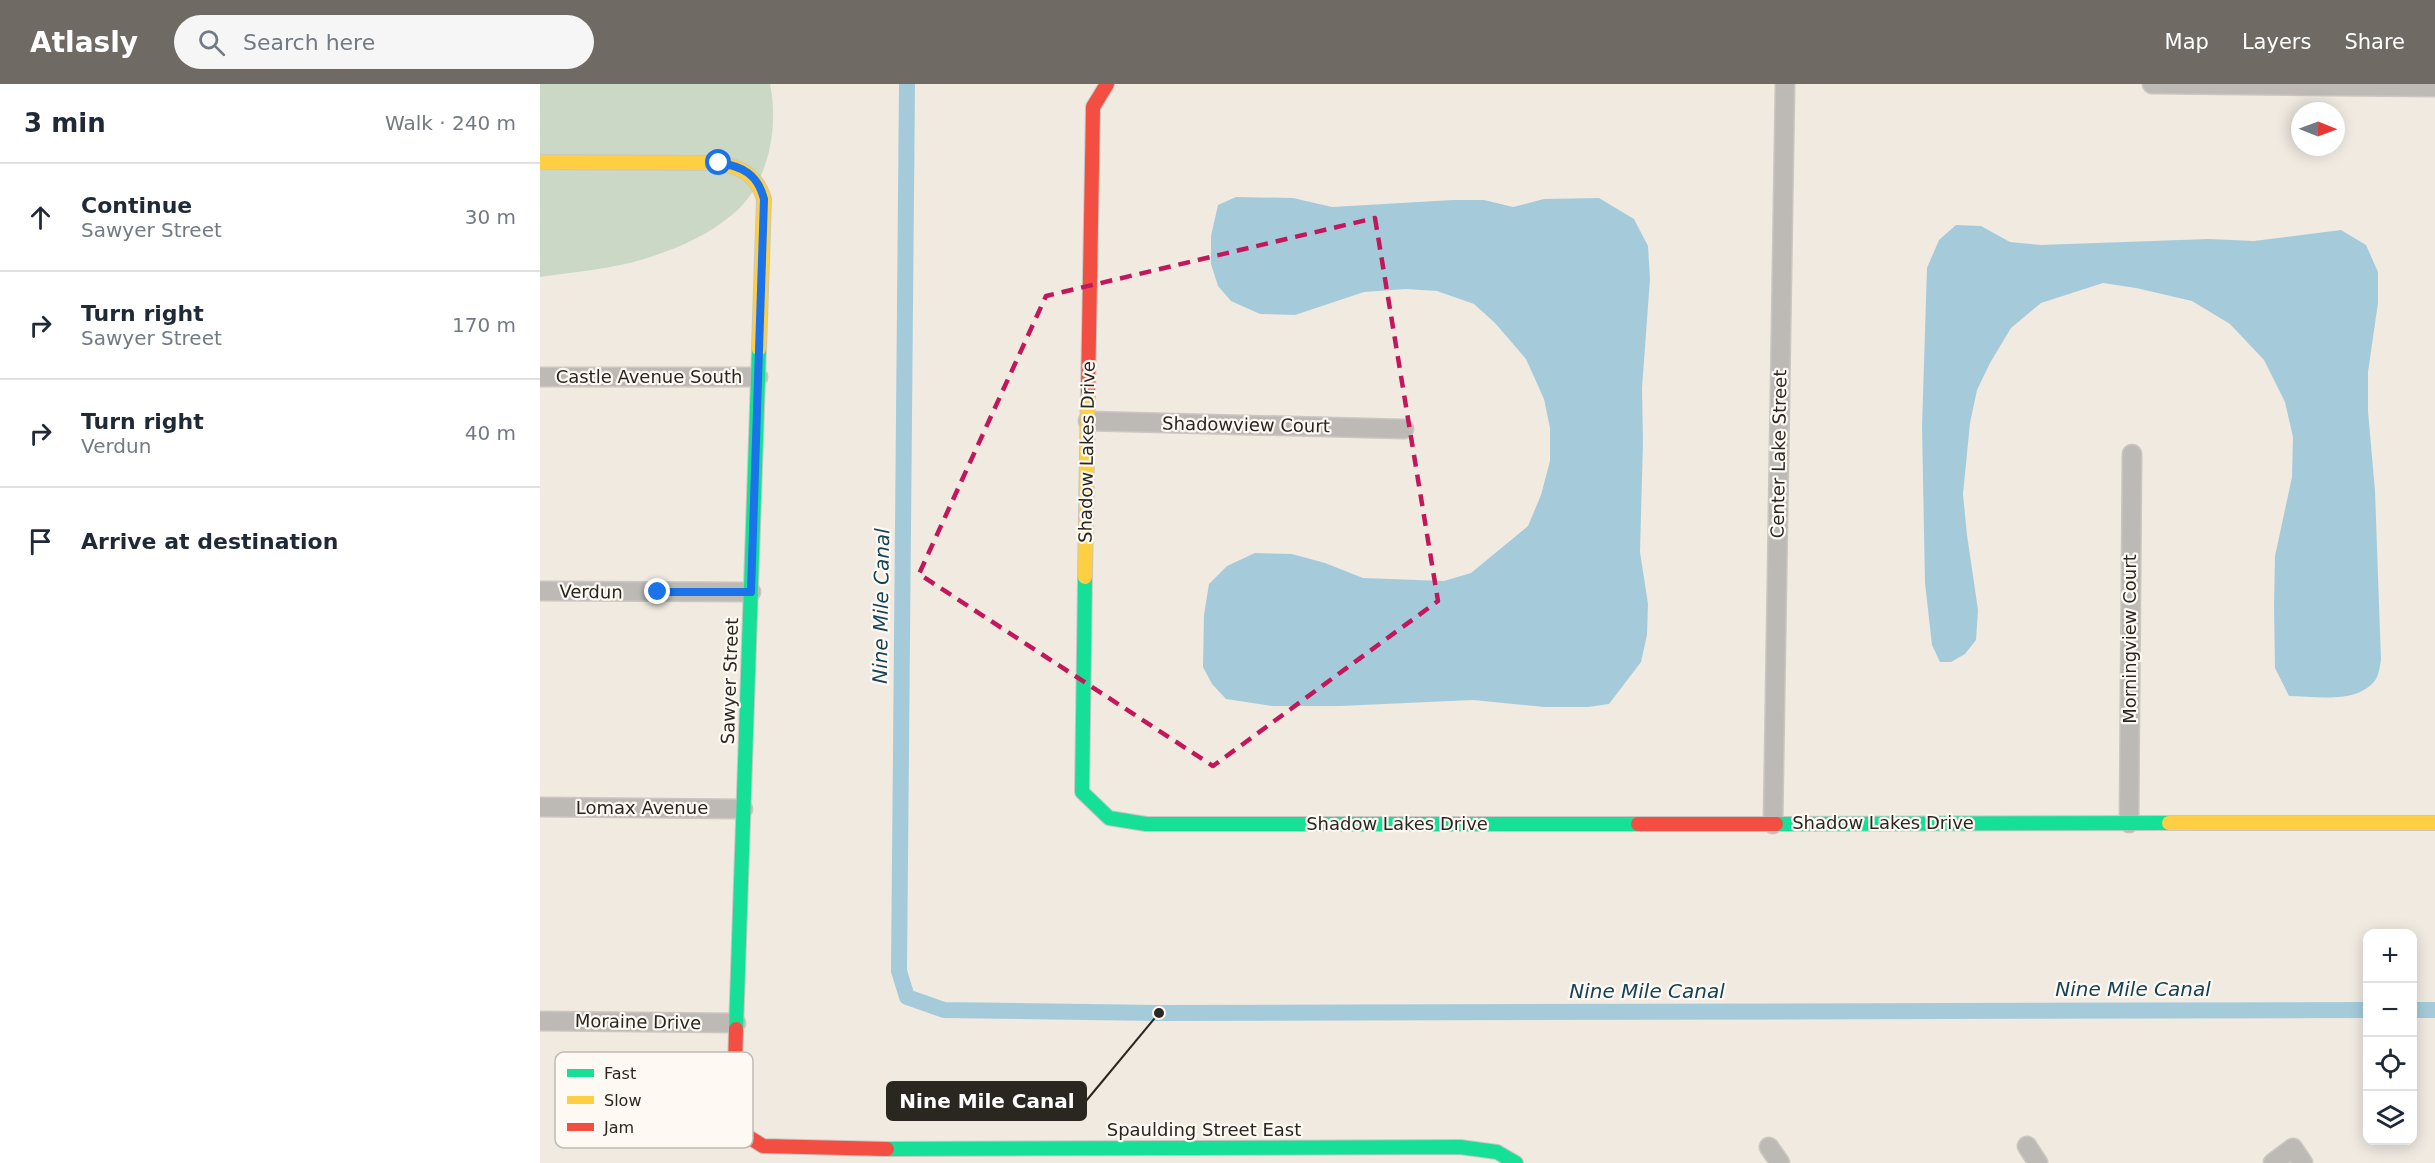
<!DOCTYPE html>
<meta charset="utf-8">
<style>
:root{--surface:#fff;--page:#f6f6f7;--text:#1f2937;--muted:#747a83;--line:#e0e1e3;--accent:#6f6b64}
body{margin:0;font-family:"DejaVu Sans",sans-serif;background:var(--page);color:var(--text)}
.controls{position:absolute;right:18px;bottom:18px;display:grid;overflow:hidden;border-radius:12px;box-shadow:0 3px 15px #0003}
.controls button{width:54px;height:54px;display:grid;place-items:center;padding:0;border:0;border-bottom:2px solid var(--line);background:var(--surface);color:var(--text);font:30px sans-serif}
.compass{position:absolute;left:1751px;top:18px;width:54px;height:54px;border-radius:50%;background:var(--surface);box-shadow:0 3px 15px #0003;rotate:91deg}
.stop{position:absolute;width:18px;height:18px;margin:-14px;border:4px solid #1a73e8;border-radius:50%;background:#fff}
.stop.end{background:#1a73e8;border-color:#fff;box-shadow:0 2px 6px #0008}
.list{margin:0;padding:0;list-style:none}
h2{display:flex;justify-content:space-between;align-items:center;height:78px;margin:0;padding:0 24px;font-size:26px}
h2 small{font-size:20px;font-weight:400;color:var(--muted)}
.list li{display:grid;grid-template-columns:39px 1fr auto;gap:18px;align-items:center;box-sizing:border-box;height:108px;padding:0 24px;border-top:2px solid var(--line)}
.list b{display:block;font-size:22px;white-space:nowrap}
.list p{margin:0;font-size:20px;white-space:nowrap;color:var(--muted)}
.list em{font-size:20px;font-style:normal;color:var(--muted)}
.icon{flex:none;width:33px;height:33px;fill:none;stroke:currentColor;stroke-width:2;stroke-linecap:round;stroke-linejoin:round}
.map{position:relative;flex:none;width:1895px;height:1079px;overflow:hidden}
header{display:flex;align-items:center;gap:36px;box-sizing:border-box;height:84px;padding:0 30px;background:var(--accent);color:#fff}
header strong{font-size:28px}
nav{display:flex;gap:33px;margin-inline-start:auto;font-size:21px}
.search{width:420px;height:54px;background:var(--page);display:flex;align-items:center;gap:15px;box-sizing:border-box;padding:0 21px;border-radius:33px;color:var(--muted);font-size:22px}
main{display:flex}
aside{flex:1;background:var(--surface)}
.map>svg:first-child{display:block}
.green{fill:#cbd8c5}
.water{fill:#a5cbdb}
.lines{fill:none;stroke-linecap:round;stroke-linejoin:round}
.canal{stroke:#a5cbdb;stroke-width:16}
.street-casing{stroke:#cbc6c0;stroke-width:21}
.fast-casing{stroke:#cbc6c0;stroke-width:16}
.slow-casing{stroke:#cbc6c0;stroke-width:16}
.jam-casing{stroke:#cbc6c0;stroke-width:16}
.street{stroke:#bdbab6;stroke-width:18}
.fast{stroke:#16e098;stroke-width:14}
.slow{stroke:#ffcf43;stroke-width:14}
.jam{stroke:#f24e42;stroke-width:14}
.route{stroke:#1a73e8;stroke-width:8}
.marked{fill:none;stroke:#c2185b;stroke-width:4.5;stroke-dasharray:12 8;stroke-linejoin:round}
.labels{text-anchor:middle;stroke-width:4.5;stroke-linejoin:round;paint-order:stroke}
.street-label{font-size:18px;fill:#2a2620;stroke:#fef9f3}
.water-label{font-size:20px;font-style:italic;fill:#134357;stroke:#fef9f3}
.key{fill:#fef9f3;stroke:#bebab4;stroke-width:1.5}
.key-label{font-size:16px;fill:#2a2620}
.leader{fill:none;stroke:#2a2620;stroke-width:2}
.callout-dot{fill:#2a2620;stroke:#fef9f3;stroke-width:2}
.callout{fill:#2a2620;stroke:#2a2620;stroke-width:2}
.callout-label{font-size:20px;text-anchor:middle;font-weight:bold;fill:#fff}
</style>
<header>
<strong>Atlasly</strong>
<div class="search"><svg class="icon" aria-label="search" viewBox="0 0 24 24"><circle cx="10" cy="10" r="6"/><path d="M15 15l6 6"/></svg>Search here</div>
<nav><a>Map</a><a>Layers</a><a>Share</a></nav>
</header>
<main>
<aside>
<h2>3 min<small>Walk · 240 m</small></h2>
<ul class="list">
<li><svg class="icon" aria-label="ahead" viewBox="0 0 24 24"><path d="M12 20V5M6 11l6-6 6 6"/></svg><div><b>Continue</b><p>Sawyer Street</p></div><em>30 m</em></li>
<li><svg class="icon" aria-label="right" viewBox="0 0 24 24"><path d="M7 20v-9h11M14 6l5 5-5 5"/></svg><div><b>Turn right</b><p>Sawyer Street</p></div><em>170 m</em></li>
<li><svg class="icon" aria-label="right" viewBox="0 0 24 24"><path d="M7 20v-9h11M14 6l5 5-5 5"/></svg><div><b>Turn right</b><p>Verdun</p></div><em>40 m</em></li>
<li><svg class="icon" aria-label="arrive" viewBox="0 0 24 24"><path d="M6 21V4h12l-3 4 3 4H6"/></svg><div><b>Arrive at destination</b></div></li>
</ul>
</aside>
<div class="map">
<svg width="1895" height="1079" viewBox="0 0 1895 1079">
<rect width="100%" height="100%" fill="#f0eae1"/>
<path class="green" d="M 0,0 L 230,0 C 239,43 229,100 193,130 C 169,151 134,166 104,175 C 73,185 32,188 0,193 Z"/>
<g class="water">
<path d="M 696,113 L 753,114 L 792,123 L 913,116 L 944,116 L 973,123 L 1004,115 L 1059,114 L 1094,135 L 1108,162 L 1110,195 L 1102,304 L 1103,358 L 1100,468 L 1108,520 L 1107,551 L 1101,578 L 1069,620 L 1048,623 L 1004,623 L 933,616 L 800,622 L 732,622 L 686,615 L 672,600 L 663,583 L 664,531 L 669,500 L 687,482 L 715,469 L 752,470 L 785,479 L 823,494 L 904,497 L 931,489 L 988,442 L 1001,411 L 1010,377 L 1010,344 L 1004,315 L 986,275 L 955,239 L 934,220 L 897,207 L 866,205 L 824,208 L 755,231 L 720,230 L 691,217 L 678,202 L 671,180 L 671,152 L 678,121 Z"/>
<path d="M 1416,141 L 1441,142 L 1470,158 L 1501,161 L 1668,155 L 1714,157 L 1801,146 L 1826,161 L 1838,188 L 1838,219 L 1828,288 L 1828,327 L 1835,407 L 1841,576 C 1840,582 1839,590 1836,595 C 1818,621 1776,612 1749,612 L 1735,584 L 1734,522 L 1735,472 L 1752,393 L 1753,353 L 1745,318 L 1724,276 L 1690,240 L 1652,217 L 1596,204 L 1563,199 L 1501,219 L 1471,244 L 1450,279 L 1437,306 L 1430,339 L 1423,410 L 1427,451 L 1438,526 L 1436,556 L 1425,570 L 1411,578 L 1400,578 L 1392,561 L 1385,499 L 1382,343 L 1387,184 L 1399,156 Z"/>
</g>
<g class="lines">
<g class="canal">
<path d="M 367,0 L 359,887 L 367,913 L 404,926 L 619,929 L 1828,926"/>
<path d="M 1872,926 L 1895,926"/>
</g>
<defs>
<g id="street">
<path d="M 1612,0 L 1895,3"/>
<path d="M 0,293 L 218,293"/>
<path d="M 548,337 L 864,345"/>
<path d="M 0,507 L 211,508"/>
<path d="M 0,723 L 203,725"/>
<path d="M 1589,739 L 1592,370"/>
<path d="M 1233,740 L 1245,0"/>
<path d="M 0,937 L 196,939"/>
<path d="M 1487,1062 L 1498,1079"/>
<path d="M 1229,1063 L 1240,1079"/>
<path d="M 1733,1079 L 1753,1064 L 1763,1079"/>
</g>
<g id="fast">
<path d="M 545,493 L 542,708 L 569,734 L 606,740 L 1098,740"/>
<path d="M 1236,740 L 1629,739"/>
<path d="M 196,945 L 219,265"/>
<path d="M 347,1065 L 920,1063 L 957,1068 L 976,1079"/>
</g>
<g id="slow">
<path d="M 0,78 L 179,79 C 202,83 217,92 224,115 L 219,265"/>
<path d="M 545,493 L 548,307"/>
<path d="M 1629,739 L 1895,739"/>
</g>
<g id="jam">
<path d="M 548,307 L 553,23 L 567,0"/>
<path d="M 1098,740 L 1236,740"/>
<path d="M 196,945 L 194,1022 L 207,1052 L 223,1062 L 347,1065"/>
</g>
</defs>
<use href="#street" class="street-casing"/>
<use href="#fast" class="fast-casing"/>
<use href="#slow" class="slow-casing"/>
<use href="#jam" class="jam-casing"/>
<use href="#street" class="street"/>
<use href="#fast" class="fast"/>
<use href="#slow" class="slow"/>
<use href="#jam" class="jam"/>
</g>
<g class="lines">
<path class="route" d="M 118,508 L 211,508 L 224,115 C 218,91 203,82 179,79"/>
</g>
<path class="marked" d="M 835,134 L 898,517 L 673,682 L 379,490 L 506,212 Z"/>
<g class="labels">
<g class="street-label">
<text x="109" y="299">Castle Avenue South</text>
<text transform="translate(706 341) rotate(1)" y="6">Shadowview Court</text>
<text transform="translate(547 368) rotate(-89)" y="6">Shadow Lakes Drive</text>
<text transform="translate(1239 370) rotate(-89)" y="6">Center Lake Street</text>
<text transform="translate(51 508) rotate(1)" y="6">Verdun</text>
<text transform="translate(1590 555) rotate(-90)" y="6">Morningview Court</text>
<text transform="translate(190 597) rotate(-88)" y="6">Sawyer Street</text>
<text x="102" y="730">Lomax Avenue</text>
<text x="1343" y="745">Shadow Lakes Drive</text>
<text x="857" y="746">Shadow Lakes Drive</text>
<text transform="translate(98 938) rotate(1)" y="6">Moraine Drive</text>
<text x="664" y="1052">Spaulding Street East</text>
</g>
<g class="water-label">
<text transform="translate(341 522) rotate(-89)" y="7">Nine Mile Canal</text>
<text x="1593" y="912">Nine Mile Canal</text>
<text x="1107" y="914">Nine Mile Canal</text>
</g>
</g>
<rect x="15" y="968" width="198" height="96" rx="9" class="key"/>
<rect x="27" y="985" width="27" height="8" fill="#16e098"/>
<rect x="27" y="1012" width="27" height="8" fill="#ffcf43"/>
<rect x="27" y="1039" width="27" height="8" fill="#f24e42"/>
<g class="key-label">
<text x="64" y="995">Fast</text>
<text x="64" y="1022">Slow</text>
<text x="64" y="1049">Jam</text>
</g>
<path class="leader" d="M619 929L546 1017"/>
<circle class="callout-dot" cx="619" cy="929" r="6"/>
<rect class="callout" x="347" y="998" width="199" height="38" rx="6"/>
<g class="callout-label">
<text x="447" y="1024">Nine Mile Canal</text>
</g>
</svg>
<div class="controls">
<button>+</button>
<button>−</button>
<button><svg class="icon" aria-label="locate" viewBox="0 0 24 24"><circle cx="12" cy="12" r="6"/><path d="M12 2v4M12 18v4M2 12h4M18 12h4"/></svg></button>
<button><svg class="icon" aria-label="layers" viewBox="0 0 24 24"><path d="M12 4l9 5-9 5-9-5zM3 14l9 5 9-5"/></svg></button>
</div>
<svg class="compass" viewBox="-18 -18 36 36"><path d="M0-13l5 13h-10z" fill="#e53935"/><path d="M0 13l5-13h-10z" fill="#747a83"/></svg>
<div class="stop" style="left:179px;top:79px"></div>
<div class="stop end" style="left:118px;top:508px"></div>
</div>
</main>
